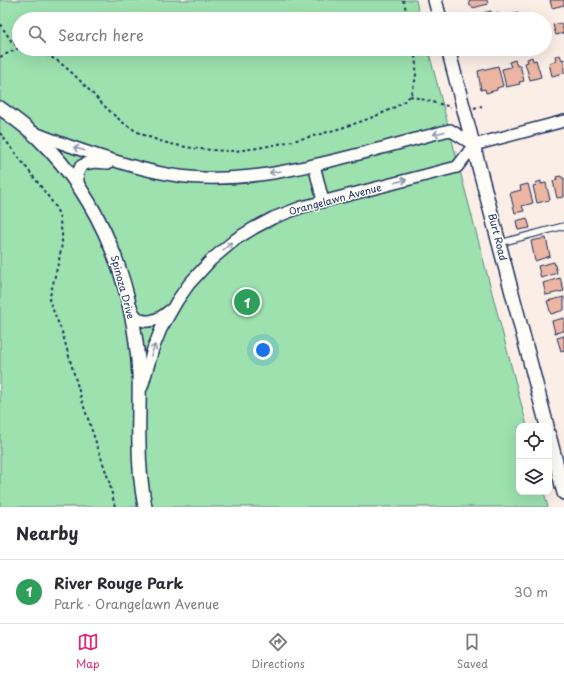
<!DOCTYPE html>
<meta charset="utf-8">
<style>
:root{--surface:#fff;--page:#f2f2f3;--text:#2b2b33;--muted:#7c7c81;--line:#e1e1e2;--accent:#db2777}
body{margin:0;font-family:"Playpen Sans",sans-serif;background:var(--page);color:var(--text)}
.controls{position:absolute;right:12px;bottom:12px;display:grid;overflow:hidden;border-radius:8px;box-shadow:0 4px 16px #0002}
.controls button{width:36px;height:36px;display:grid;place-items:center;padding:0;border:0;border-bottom:1px solid var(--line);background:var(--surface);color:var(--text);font:20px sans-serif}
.you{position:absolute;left:263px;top:350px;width:14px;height:14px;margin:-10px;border:3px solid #fff;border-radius:50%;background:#1a73e8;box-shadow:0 0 0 6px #1a73e833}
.badge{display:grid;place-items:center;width:26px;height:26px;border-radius:50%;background:var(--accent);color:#fff;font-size:13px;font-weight:700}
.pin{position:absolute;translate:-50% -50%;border:2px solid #fff;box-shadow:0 1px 4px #0006}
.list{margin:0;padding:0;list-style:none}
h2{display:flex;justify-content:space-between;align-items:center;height:52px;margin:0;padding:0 16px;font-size:17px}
h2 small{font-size:13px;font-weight:400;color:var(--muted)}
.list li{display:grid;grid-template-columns:26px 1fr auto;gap:12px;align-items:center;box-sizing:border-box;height:64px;padding:0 16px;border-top:1px solid var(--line)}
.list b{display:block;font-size:15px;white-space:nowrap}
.list p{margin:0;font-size:13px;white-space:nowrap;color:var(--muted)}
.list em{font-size:13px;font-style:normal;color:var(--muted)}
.icon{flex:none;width:22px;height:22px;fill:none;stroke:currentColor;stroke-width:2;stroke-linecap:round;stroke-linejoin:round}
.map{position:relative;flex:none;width:564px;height:507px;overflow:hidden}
.search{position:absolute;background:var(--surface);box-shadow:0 4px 16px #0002;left:12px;right:12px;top:12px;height:44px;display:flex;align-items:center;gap:10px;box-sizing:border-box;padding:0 14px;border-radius:22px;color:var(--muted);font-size:15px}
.sheet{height:116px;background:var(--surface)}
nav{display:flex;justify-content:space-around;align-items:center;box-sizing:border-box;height:56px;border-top:1px solid var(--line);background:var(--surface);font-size:11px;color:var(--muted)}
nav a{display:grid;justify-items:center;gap:2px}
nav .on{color:var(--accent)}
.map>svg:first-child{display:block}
.green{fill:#9ce1ae;stroke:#5c8886}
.building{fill:#edb6a3;stroke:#1b2f5e}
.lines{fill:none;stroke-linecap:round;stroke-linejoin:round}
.service-casing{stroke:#1b2f5e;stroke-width:8}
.minor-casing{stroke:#1b2f5e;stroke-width:14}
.tertiary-casing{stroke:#1b2f5e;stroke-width:16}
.path{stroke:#1b2f5e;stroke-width:2;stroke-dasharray:3 3;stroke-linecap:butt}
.service{stroke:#fdfcf7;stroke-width:5.5}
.minor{stroke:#fdfcf7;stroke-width:11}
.tertiary{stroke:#fdfcf7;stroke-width:13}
.oneway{stroke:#8c96aa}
.labels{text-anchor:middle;stroke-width:3;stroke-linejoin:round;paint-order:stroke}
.street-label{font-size:10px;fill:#1b2f5e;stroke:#fdfcf7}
</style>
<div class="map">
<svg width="564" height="507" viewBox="0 0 564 507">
<rect width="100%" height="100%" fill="#faeee6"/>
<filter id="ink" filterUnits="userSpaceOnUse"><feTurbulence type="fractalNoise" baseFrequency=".025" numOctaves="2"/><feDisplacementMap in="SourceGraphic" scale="8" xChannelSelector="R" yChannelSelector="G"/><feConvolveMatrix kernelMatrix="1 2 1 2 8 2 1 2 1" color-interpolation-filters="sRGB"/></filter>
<g filter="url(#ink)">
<path class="green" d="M 0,0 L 416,0 L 420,19 L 19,19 L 19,49 L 428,49 L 527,426 L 519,426 L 519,492 L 544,492 L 548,507 L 0,507 Z"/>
<g class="building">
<path d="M 469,0 L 487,0 L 488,4 L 473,8 L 472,6 L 470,6 Z"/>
<path d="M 550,0 L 564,0 L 564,5 L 552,8 Z"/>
<path d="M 491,11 L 492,15 L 498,13 L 499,19 L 473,19 L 475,18 L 475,15 Z"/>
<path d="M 518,13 L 520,19 L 506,19 L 506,16 Z"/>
<path d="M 561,23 L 564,33 L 556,35 L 553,25 Z"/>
<path d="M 560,55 L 562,60 L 564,59 L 564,73 L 552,76 L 549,63 L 556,61 L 555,56 Z"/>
<path d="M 532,57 L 533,61 L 536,60 L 541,77 L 530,80 L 525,63 L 528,62 L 527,59 Z"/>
<path d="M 515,60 L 517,66 L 520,65 L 524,81 L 519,82 L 520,84 L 506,87 L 502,69 L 511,67 L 509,62 Z"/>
<path d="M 498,66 L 503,86 L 497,88 L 497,90 L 486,93 L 485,89 L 481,90 L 478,71 Z"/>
<path d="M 561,176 L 562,178 L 564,178 L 564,197 L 557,198 L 553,181 L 557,180 L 556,177 Z"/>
<path d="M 541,181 L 541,184 L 546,183 L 550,200 L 537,203 L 533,186 L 536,185 L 535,183 Z"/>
<path d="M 528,184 L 533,203 L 522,206 L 524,211 L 515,213 L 510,193 L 521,190 L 520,186 Z"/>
<path d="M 527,218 L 530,228 L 518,230 L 516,221 Z"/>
<path d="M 546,238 L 550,256 L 535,261 L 531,241 Z"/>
<path d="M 554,262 L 557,273 L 541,278 L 538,266 Z"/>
<path d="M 560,278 L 564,291 L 546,295 L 543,283 Z"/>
<path d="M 564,297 L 564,310 L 551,314 L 547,301 Z"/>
<path d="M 564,318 L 564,331 L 555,333 L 552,321 Z"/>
<path d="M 564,336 L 564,350 L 561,351 L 557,338 Z"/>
</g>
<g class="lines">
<defs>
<path id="service" d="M 500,243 L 564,226"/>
<g id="minor">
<path d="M 33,132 C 54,141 75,148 96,155 C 121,163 146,171 172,175 C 233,185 296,170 355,155 C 387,147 418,138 450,130 L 474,145"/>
<path d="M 314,165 L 323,201"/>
<path d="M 79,187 L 77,175 L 81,166 C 90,161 98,162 108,163"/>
<path d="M 131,306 C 132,309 133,313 135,315 C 144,327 160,319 169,311"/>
<path d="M 142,387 L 153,349 L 161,329 L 177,301 L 189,284 L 211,260 L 236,239 L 254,228 L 273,218 L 302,207 L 457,167 L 474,145 L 564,121"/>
</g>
<g id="tertiary">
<path d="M 435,0 L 440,19"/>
<path d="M 448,49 L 547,426"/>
<path d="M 0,108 C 14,118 28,128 40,140 C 103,202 134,287 139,374 C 140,398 138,421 139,444 C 139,465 141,486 145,507"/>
<path d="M 549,435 L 564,493"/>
</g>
</defs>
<use href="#service" class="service-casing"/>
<use href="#minor" class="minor-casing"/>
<use href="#tertiary" class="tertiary-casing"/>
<g class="path">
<path d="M 403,0 L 409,19"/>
<path d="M 0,24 L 12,42 L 19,47"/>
<path d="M 17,45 L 19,42"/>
<path d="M 29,49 C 39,52 51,56 59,62 C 91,86 111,123 149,137 C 174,147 203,150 229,151 C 263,151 389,121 410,96 C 412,94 412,90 413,88 C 418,74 416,63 414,49"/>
<path d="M 0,57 L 19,48"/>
<path d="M 410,96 L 451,107"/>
<path d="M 474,108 L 482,106"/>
<path d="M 0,133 L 42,188 L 55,206 L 59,215 L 62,234 L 62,244 L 59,260 L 49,300 L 62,332 L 81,398 L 109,481 L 115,507"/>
</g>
<use href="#service" class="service"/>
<use href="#minor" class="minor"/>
<use href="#tertiary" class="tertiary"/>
</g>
<defs><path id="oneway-shaft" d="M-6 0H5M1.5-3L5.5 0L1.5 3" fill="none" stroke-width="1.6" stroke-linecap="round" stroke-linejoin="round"/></defs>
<g class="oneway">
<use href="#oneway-shaft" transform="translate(439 133) rotate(166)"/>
<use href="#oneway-shaft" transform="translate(79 149) rotate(-163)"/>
<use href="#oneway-shaft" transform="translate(275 172) rotate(171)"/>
<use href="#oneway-shaft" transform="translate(401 181) rotate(-14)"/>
<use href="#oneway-shaft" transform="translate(228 246) rotate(-38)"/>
<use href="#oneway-shaft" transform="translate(153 350) rotate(-70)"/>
</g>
</g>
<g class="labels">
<g class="street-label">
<text transform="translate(335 199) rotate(-15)" y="4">Orangelawn Avenue</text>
<text transform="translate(498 237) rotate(76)" y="4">Burt Road</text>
<text transform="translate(123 287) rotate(75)" y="4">Spinoza Drive</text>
</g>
</g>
</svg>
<div class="controls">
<button><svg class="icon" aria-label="locate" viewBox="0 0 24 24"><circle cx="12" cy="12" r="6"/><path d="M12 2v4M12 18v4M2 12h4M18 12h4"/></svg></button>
<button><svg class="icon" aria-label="layers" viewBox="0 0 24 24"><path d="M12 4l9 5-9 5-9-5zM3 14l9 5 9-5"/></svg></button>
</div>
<div class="you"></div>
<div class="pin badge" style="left:247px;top:302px;background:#2e9e5b">1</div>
<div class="search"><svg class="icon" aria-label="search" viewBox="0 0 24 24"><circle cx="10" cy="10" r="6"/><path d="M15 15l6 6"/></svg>Search here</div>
</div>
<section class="sheet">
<h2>Nearby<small></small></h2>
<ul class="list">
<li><span class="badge" style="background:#2e9e5b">1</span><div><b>River Rouge Park</b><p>Park · Orangelawn Avenue</p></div><em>30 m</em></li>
</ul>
</section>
<nav>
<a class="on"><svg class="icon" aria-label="map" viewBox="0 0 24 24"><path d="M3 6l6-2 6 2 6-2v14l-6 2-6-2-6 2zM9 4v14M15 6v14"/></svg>Map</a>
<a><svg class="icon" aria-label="directions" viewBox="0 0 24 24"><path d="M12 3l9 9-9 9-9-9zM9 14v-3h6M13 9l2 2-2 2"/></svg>Directions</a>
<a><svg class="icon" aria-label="saved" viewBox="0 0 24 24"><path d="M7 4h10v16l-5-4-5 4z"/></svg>Saved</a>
</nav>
